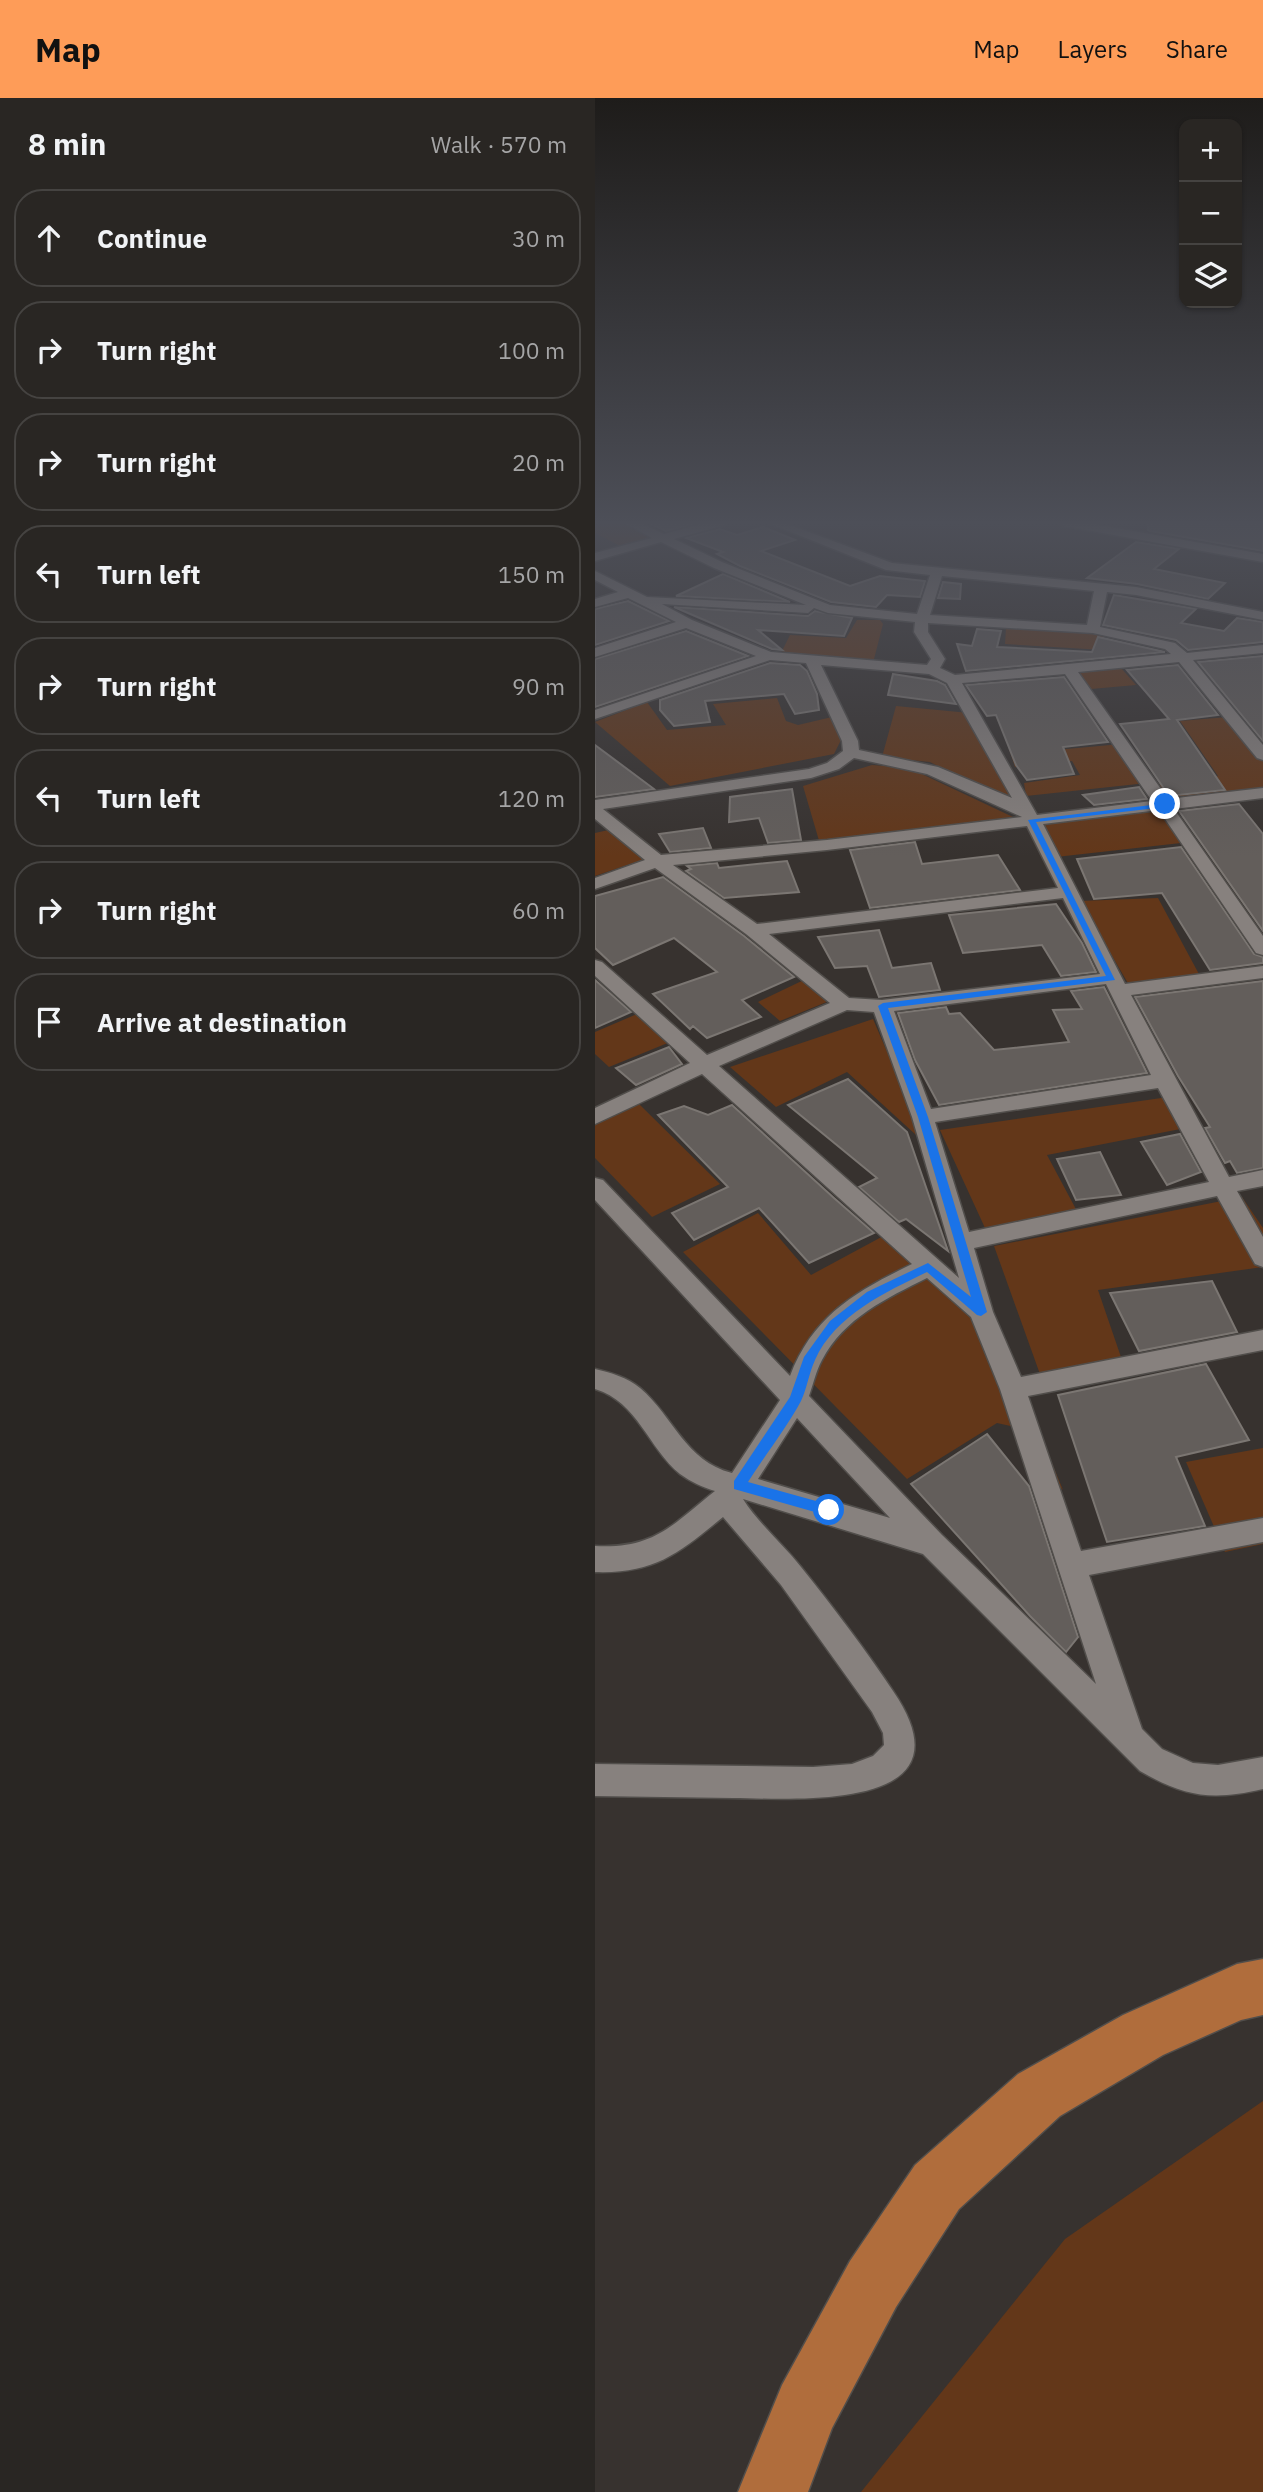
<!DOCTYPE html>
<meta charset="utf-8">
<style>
:root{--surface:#292623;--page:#353230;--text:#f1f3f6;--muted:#a5a5a6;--line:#454341;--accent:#fe9c58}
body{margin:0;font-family:"IBM Plex Sans",sans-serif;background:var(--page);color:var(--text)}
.controls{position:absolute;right:21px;top:21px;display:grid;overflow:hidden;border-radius:14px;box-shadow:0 2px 5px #0004}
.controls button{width:63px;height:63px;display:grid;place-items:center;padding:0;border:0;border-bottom:2px solid var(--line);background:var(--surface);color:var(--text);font:35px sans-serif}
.stop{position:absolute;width:21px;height:21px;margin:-16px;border:5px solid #1a73e8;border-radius:50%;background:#fff}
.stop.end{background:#1a73e8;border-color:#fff;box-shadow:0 2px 7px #0008}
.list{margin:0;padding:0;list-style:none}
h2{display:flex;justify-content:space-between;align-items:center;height:91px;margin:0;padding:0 28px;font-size:30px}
h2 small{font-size:23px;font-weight:400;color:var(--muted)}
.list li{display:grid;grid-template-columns:46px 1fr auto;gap:21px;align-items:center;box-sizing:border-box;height:98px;margin:0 14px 14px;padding:0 14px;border:2px solid var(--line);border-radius:28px}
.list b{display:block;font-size:26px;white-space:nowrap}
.list em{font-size:23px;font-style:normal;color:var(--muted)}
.icon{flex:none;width:38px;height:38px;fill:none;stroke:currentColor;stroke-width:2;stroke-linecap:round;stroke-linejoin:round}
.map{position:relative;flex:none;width:668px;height:2394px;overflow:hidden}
header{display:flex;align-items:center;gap:42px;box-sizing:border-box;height:98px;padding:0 35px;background:var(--accent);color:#111}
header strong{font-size:33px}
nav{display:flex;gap:38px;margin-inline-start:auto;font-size:24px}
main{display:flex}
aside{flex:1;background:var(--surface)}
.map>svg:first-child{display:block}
.green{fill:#633719}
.building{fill:#635e5b;stroke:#7b7672;stroke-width:2}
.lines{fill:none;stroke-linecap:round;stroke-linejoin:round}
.minor-casing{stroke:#514e4b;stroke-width:3}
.trunk-casing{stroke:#514e4b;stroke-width:3}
.minor{fill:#87817e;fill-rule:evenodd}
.trunk{fill:#b06d3c;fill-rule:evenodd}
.route{fill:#1a73e8}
</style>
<header>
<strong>Map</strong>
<nav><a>Map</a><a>Layers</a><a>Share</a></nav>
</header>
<main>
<aside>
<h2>8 min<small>Walk · 570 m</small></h2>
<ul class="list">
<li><svg class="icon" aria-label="ahead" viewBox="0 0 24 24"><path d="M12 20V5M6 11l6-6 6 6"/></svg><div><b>Continue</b></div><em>30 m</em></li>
<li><svg class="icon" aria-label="right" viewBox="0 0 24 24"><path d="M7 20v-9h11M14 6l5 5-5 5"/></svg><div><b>Turn right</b></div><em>100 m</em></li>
<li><svg class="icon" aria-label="right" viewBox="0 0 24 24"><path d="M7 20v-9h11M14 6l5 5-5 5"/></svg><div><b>Turn right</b></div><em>20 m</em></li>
<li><svg class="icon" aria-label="left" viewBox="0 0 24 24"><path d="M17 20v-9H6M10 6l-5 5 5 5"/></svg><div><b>Turn left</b></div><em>150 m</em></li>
<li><svg class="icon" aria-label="right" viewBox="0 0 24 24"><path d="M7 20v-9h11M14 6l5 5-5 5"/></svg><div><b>Turn right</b></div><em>90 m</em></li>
<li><svg class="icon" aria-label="left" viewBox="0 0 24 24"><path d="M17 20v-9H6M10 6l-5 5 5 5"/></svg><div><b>Turn left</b></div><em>120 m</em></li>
<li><svg class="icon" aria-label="right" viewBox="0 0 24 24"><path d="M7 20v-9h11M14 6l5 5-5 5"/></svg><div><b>Turn right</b></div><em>60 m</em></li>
<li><svg class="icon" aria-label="arrive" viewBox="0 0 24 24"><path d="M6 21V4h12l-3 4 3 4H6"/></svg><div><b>Arrive at destination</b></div></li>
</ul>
</aside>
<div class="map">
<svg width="668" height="2394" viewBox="0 0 668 2394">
<rect width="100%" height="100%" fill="#37322f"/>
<g class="green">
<path d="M 16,424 L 25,424 L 64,441 L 31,451 L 0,435 L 0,428 Z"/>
<path d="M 262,522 L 285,522 L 288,526 L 278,565 L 189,557 L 187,553 L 195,537 L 251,540 Z"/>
<path d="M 411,530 L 509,537 L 508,552 L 410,546 Z"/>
<path d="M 526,570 L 541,587 L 496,591 L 482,573 Z"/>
<path d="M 182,600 L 191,623 L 203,627 L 237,619 L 247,640 L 239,656 L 75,688 L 0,624 L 52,604 L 72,632 L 131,627 L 118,606 Z"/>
<path d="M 301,608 L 385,616 L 426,711 L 335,664 L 287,659 Z"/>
<path d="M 633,619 L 668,661 L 668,693 L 577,704 L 564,687 L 623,678 L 585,623 Z"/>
<path d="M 411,642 L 461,652 L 526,646 L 552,685 L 431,698 L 429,685 L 485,677 L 477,663 L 420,669 Z"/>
<path d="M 277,667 L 314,670 L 418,719 L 225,746 L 208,688 Z"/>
<path d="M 572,709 L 595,744 L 461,759 L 442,725 Z"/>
<path d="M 18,731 L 50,761 L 0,778 L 0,735 Z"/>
<path d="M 563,800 L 605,878 L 534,887 L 485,803 Z"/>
<path d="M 215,879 L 239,901 L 185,923 L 163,904 Z"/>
<path d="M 49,913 L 80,942 L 14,969 L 0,956 L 0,934 Z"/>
<path d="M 278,921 L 332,1047 L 252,974 L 181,1009 L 135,969 Z"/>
<path d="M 587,997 L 601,1028 L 452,1057 L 483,1115 L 390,1130 L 345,1032 Z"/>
<path d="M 43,1005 L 125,1086 L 57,1119 L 0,1060 L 0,1023 Z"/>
<path d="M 647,1099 L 668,1130 L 668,1169 L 503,1192 L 527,1262 L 446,1279 L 399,1148 Z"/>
<path d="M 163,1115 L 216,1177 L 292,1136 L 404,1236 L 468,1392 L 439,1363 L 420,1329 L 402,1325 L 312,1381 L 88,1154 Z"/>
<path d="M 668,1350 L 668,1446 L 630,1454 L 591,1364 Z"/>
<path d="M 668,2003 L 668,2394 L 266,2394 L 470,2141 Z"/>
</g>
<g class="building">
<path d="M 52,424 L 105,424 L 71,433 Z"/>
<path d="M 553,424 L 668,424 L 668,453 L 555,433 L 553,432 Z"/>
<path d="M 168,429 L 200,442 L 166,453 L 255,488 L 285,478 L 330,483 L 325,499 L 292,497 L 281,509 L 236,504 L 145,468 L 122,456 L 128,454 L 91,440 L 125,431 L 142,437 Z"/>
<path d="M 541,444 L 584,451 L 559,471 L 630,485 L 613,501 L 542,486 L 492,480 Z"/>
<path d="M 128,476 L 195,504 L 81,498 Z"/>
<path d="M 348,484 L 366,486 L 365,501 L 343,500 Z"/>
<path d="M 519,497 L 601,511 L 586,525 L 629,533 L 642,520 L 668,524 L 668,544 L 593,552 L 581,542 L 508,527 Z"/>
<path d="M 33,503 L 74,523 L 0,547 L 0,511 Z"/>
<path d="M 79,509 L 213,518 L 220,513 L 257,520 L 249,538 L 163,532 L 187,552 L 177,551 Z"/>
<path d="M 382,531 L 406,533 L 402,549 L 497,554 L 503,539 L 570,554 L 371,573 L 362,546 L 377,548 Z"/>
<path d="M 91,533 L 153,558 L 0,609 L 0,561 Z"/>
<path d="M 668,558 L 668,643 L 603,564 Z"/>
<path d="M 175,565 L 205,567 L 212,573 L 222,596 L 224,612 L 200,616 L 189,596 L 110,603 L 115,624 L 79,628 L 65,612 L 65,602 Z"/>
<path d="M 583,567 L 623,617 L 582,622 L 630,692 L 574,698 L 525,626 L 574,621 L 532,572 Z"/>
<path d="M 298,576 L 342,583 L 350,587 L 361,606 L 293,597 Z"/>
<path d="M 469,579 L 513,644 L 468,649 L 479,676 L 432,682 L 421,667 L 401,617 L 392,618 L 371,587 Z"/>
<path d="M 0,647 L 59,691 L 0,699 Z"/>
<path d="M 544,689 L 552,701 L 499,707 L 488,697 Z"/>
<path d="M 197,691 L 206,742 L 173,745 L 164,720 L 134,724 L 135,699 Z"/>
<path d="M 644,706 L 668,736 L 668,833 L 584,713 Z"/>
<path d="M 108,730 L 116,750 L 75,754 L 64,736 Z"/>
<path d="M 320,744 L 327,766 L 403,757 L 425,792 L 275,810 L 255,752 Z"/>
<path d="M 586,749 L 659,856 L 668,859 L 668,865 L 615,872 L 567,795 L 499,801 L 482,761 Z"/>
<path d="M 192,763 L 204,794 L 129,800 L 91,773 L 96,771 L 92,768 L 122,765 L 124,770 Z"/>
<path d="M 68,779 L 149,838 L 199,879 L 147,902 L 166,919 L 112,940 L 98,928 L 95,931 L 58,896 L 122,874 L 79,840 L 18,867 L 0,850 L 0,798 Z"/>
<path d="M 461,806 L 487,845 L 501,874 L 466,878 L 447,847 L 368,855 L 354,817 Z"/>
<path d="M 284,832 L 297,870 L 336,865 L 345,892 L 284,899 L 272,868 L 240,870 L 223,839 Z"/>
<path d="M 0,882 L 36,914 L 0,930 Z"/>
<path d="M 668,883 L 668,1070 L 642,1075 L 635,1063 L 630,1065 L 610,1030 L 615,1029 L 583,978 L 540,899 Z"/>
<path d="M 509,889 L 552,975 L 344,1007 L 320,962 L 303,915 L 351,909 L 354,916 L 365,915 L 399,952 L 474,944 L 458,912 L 487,911 L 476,893 Z"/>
<path d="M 74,949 L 87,966 L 41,987 L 21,970 Z"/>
<path d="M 253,981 L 312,1034 L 353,1153 L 311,1121 L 304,1124 L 264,1089 L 282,1080 L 193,1007 Z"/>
<path d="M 137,1007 L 239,1100 L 279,1135 L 214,1165 L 164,1110 L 99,1142 L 77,1115 L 133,1089 L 63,1017 L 89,1008 L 113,1017 Z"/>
<path d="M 585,1036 L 606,1074 L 572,1087 L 546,1044 Z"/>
<path d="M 505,1054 L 526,1097 L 481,1102 L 462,1061 Z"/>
<path d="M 617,1183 L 642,1234 L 544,1253 L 515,1195 Z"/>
<path d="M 611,1266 L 654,1342 L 581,1359 L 610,1428 L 512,1444 L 463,1297 Z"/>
<path d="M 392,1336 L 434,1388 L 483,1539 L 471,1554 L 435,1518 L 316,1386 Z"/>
</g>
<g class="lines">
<defs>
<g id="minor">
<path d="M 28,424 L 43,424 L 69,436 L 114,424 L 132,424 L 130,427 L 79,441 L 127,464 L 235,507 L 322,516 L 335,477 L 291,472 L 171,424 L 187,424 L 297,465 L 541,489 L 668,514 L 668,522 L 541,497 L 512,494 L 505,529 L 580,545 L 592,555 L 668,547 L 668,555 L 598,562 L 668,647 L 668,662 L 662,660 L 584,564 L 483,574 L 573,701 L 668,690 L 668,700 L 579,711 L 668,838 L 668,857 L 661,855 L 564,712 L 448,726 L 530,886 L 668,868 L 668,880 L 536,897 L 634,1079 L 668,1072 L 668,1088 L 642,1093 L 668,1139 L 668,1169 L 660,1166 L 622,1098 L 379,1150 L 398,1214 L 426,1279 L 668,1232 L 668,1252 L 433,1298 L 486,1453 L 668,1420 L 668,1444 L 494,1477 L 547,1631 L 567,1651 L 598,1665 L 623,1667 L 668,1659 L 668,1691 C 617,1703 590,1699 545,1673 L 328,1456 L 148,1401 C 163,1425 188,1446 206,1469 C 238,1509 270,1551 298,1593 C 380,1713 207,1701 138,1700 C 92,1699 46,1699 0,1698 L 0,1666 L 218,1669 L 257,1666 L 278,1658 L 289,1647 L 288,1635 L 277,1614 L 186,1487 L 128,1419 C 84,1455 60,1476 0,1474 L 0,1448 C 59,1451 76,1428 120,1393 C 107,1389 96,1384 85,1376 C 53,1350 43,1304 0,1291 L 0,1271 C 16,1275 32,1279 45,1290 C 79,1319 90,1363 137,1375 L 185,1302 L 0,1102 L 0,1080 L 8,1082 L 195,1278 C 218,1217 262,1193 317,1166 L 107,976 L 0,1026 L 0,1010 L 95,965 L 0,878 L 0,862 L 7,864 L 112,957 L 235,905 L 151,836 L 60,770 L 0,791 L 0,780 L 50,762 L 0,721 L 0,702 L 214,671 L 232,665 L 248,653 L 247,643 L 211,565 L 175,562 L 0,621 L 0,612 L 161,558 L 91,530 L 0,559 L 0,550 L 81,524 L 33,500 L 0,509 L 0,501 L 23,494 L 0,482 L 0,473 L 52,499 L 211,507 L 119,470 L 66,444 L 0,463 L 0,455 L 57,440 ZM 347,478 L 499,493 L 492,527 L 335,517 ZM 67,506 L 213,515 L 219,510 L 233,515 L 320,524 L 319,534 L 336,561 L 332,567 L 176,554 L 97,522 ZM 333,525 L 498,535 L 570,551 L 576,556 L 360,577 L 345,570 L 350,561 L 333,534 ZM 226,567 L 334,576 L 352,585 L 417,700 L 343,669 L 264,652 L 263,643 ZM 470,576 L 557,703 L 442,717 L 367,585 ZM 259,660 L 332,676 L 427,719 L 232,742 L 66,757 L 8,711 L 216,680 L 244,671 ZM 432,728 L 463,790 L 162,826 L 78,767 L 232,752 ZM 468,800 L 505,876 L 287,902 L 254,900 L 174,836 ZM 511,886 L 556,977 L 336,1011 L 299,913 ZM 252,912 L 279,914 L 317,1019 L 364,1180 L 124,968 ZM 563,990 L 614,1084 L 374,1134 L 340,1024 ZM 332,1180 L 376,1219 L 405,1291 L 501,1586 L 347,1437 L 214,1298 C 218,1287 221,1273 227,1262 C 249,1220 292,1200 332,1180 ZM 202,1320 L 295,1420 L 163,1381 Z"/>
<path d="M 463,424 L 487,424 L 668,456 L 668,464 L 469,428 Z"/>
</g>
<path id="trunk" d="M 668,1861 L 668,1917 L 646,1922 L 568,1957 L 465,2018 L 364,2111 L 301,2209 L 237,2330 L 213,2394 L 143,2394 L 187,2287 L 255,2163 L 320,2067 L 423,1976 L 528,1917 L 642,1866 Z"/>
</defs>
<use href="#minor" class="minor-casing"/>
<use href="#trunk" class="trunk-casing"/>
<use href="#minor" class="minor"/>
<use href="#trunk" class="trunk"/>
</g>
<linearGradient id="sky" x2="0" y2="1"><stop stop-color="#1e1c1a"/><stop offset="0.56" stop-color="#4d4f58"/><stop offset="1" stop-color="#4d4f58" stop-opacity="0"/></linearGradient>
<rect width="668" height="759" fill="url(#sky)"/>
<path class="route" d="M 573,705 L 570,709 L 441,724 L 520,882 L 293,910 L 333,1019 L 392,1214 L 386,1218 L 382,1217 L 332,1174 C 291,1194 240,1217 220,1262 C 214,1275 212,1290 206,1303 C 191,1331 170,1357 153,1384 L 239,1408 L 239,1416 L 234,1418 L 139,1391 L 139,1383 L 195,1299 L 209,1259 L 235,1223 L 272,1194 L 333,1165 L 376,1199 L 323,1019 L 283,908 L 288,905 L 511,878 L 433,722 Z"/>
</svg>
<div class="controls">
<button>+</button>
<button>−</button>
<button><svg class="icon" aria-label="layers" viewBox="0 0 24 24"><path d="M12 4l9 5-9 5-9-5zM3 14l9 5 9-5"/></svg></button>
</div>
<div class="stop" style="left:234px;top:1412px"></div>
<div class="stop end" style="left:570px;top:706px"></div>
</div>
</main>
